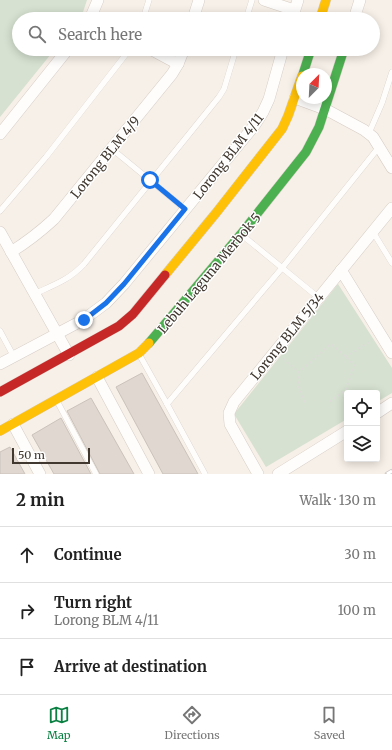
<!DOCTYPE html>
<meta charset="utf-8">
<style>
:root{--surface:#fff;--page:#f2f2f2;--text:#222;--muted:#767676;--line:#e0e0e0;--accent:#0b8043}
body{margin:0;font-family:Merriweather,serif;background:var(--page);color:var(--text)}
.controls{position:absolute;right:12px;bottom:12px;display:grid;overflow:hidden;border-radius:4px;box-shadow:0 2px 10px #0003}
.controls button{width:36px;height:36px;display:grid;place-items:center;padding:0;border:0;border-bottom:1px solid var(--line);background:var(--surface);color:var(--text);font:20px sans-serif}
.compass{position:absolute;left:296px;top:68px;width:36px;height:36px;border-radius:50%;background:var(--surface);box-shadow:0 2px 10px #0003;rotate:24deg}
.scale{position:absolute;left:12px;bottom:10px;width:78px;box-sizing:border-box;padding-left:4px;border:2px solid #41382f;border-top:0;font-size:11px;line-height:14px;white-space:nowrap;color:#41382f;-webkit-text-stroke:3px #fff;paint-order:stroke}
.stop{position:absolute;width:12px;height:12px;margin:-9px;border:3px solid #1a73e8;border-radius:50%;background:#fff}
.stop.end{background:#1a73e8;border-color:#fff;box-shadow:0 1px 4px #0008}
.list{margin:0;padding:0;list-style:none}
h2{display:flex;justify-content:space-between;align-items:center;height:52px;margin:0;padding:0 16px;font-size:17px}
h2 small{font-size:13px;font-weight:400;color:var(--muted)}
.list li{display:grid;grid-template-columns:26px 1fr auto;gap:12px;align-items:center;box-sizing:border-box;height:56px;padding:0 16px;border-top:1px solid var(--line)}
.list b{display:block;font-size:15px;white-space:nowrap}
.list p{margin:0;font-size:13px;white-space:nowrap;color:var(--muted)}
.list em{font-size:13px;font-style:normal;color:var(--muted)}
.icon{flex:none;width:22px;height:22px;fill:none;stroke:currentColor;stroke-width:2;stroke-linecap:round;stroke-linejoin:round}
.map{position:relative;flex:none;width:392px;height:474px;overflow:hidden}
.search{position:absolute;background:var(--surface);box-shadow:0 2px 10px #0003;left:12px;right:12px;top:12px;height:44px;display:flex;align-items:center;gap:10px;box-sizing:border-box;padding:0 14px;border-radius:22px;color:var(--muted);font-size:15px}
.sheet{height:220px;background:var(--surface)}
nav{display:flex;justify-content:space-around;align-items:center;box-sizing:border-box;height:56px;border-top:1px solid var(--line);background:var(--surface);font-size:11px;color:var(--muted)}
nav a{display:grid;justify-items:center;gap:2px}
nav .on{color:var(--accent)}
.map>svg:first-child{display:block}
.green{fill:#d6e1d1}
.building{fill:#dfd7d0;stroke:#cac2bb}
.lines{fill:none;stroke-linecap:round;stroke-linejoin:round}
.lane-casing{stroke:#d6cdc5;stroke-width:6}
.street-casing{stroke:#d6cdc5;stroke-width:12}
.fast-casing{stroke:#d6cdc5;stroke-width:10}
.slow-casing{stroke:#d6cdc5;stroke-width:10}
.jam-casing{stroke:#d6cdc5;stroke-width:10}
.path{stroke:#dddbd8;stroke-width:2;stroke-dasharray:2 3;stroke-linecap:butt}
.lane{stroke:#fefdfc;stroke-width:5.5}
.street{stroke:#fefdfc;stroke-width:11}
.fast{stroke:#4caf50;stroke-width:9}
.slow{stroke:#ffc107;stroke-width:9}
.jam{stroke:#c62828;stroke-width:9}
.rail-casing{stroke:#d0cdcb;stroke-width:4.5}
.rail{stroke:#fff;stroke-width:3;stroke-dasharray:9;stroke-linecap:butt}
.route{stroke:#1a73e8;stroke-width:5}
.labels{text-anchor:middle;stroke-width:3;stroke-linejoin:round;paint-order:stroke}
.street-label{font-size:13px;fill:#41382f;stroke:#fff}
</style>
<div class="map">
<svg width="392" height="474" viewBox="0 0 392 474">
<rect width="100%" height="100%" fill="#f7f0e8"/>
<g class="green">
<path d="M 0,0 L 87,0 L 82,15 L 79,19 L 19,19 L 19,49 L 55,49 L 0,117 Z"/>
<path d="M 338,284 L 392,368 L 392,393 L 377,402 L 377,393 L 347,393 L 347,419 L 266,467 L 234,414 Z"/>
</g>
<g class="building">
<path d="M 142,373 L 198,474 L 163,474 L 116,387 Z"/>
<path d="M 91,398 L 134,474 L 100,474 L 67,411 Z"/>
<path d="M 61,418 L 91,474 L 54,474 L 32,435 Z"/>
<path d="M 10,447 L 25,474 L 0,474 L 0,452 Z"/>
</g>
<g class="lines">
<defs>
<g id="lane">
<path d="M 143,19 L 149,0"/>
<path d="M 246,19 L 252,0"/>
<path d="M 369,133 L 382,103 L 392,72"/>
<path d="M 112,149 L 185,209"/>
<path d="M 0,211 L 46,157 L 130,49"/>
<path d="M 373,232 L 392,263"/>
<path d="M 242,235 L 319,298"/>
<path d="M 34,294 C 54,285 69,280 84,264 L 219,97 L 224,89 L 236,49"/>
<path d="M 0,331 L 14,357"/>
<path d="M 139,354 L 167,404"/>
<path d="M 57,401 L 96,474"/>
<path d="M 205,474 L 167,404 L 282,268 L 379,147"/>
</g>
<g id="street">
<path d="M 264,0 L 294,10"/>
<path d="M 90,19 L 98,0"/>
<path d="M 193,19 L 199,0"/>
<path d="M 292,19 L 298,0"/>
<path d="M 354,19 L 360,0"/>
<path d="M 150,49 L 178,64"/>
<path d="M 295,98 L 325,109 L 364,130 L 373,137 L 392,168"/>
<path d="M 0,134 L 68,49"/>
<path d="M 0,232 L 69,355"/>
<path d="M 11,252 C 27,242 40,232 54,219 L 172,74 L 178,64 L 184,49"/>
<path d="M 341,270 L 392,353"/>
<path d="M 0,364 L 83,320 L 106,303 L 124,284 L 254,126 L 263,112 L 269,99 L 283,49"/>
<path d="M 97,377 L 149,474"/>
<path d="M 377,413 L 392,403"/>
<path d="M 13,424 L 40,474"/>
<path d="M 258,474 L 230,424 L 229,413 L 234,402 L 392,208"/>
<path d="M 278,474 L 347,431"/>
</g>
<g id="fast">
<path d="M 303,74 L 311,49"/>
<path d="M 149,343 L 241,234 L 306,152 L 319,127 L 344,49"/>
</g>
<g id="slow">
<path d="M 320,19 L 326,0"/>
<path d="M 165,275 L 216,213 L 282,129 L 288,116 L 302,76"/>
<path d="M 0,431 L 139,353 L 149,343"/>
</g>
<path id="jam" d="M 0,392 L 119,326 L 133,314 L 165,275"/>
</defs>
<use href="#lane" class="lane-casing"/>
<use href="#street" class="street-casing"/>
<use href="#fast" class="fast-casing"/>
<use href="#slow" class="slow-casing"/>
<use href="#jam" class="jam-casing"/>
<g class="path">
<path d="M 346,357 L 372,340"/>
<path d="M 283,359 L 299,372"/>
<path d="M 305,402 L 298,384 L 299,372 L 331,344 L 355,365 L 345,391 L 329,402"/>
</g>
<use href="#lane" class="lane"/>
<use href="#street" class="street"/>
<use href="#fast" class="fast"/>
<use href="#slow" class="slow"/>
<use href="#jam" class="jam"/>
<defs>
<path id="rail" d="M 387,474 L 392,471"/>
</defs>
<use href="#rail" class="rail-casing"/>
<use href="#rail" class="rail"/>
</g>
<g class="lines">
<path class="route" d="M 84,320 L 106,303 L 124,284 L 185,209 L 150,180"/>
</g>
<g class="labels">
<g class="street-label">
<text transform="translate(228 156) rotate(-52)" y="5">Lorong BLM 4/11</text>
<text transform="translate(105 157) rotate(-51)" y="5">Lorong BLM 4/9</text>
<text transform="translate(209 273) rotate(-50)" y="5">Lebuh Laguna Merbok 5</text>
<text transform="translate(287 336) rotate(-51)" y="5">Lorong BLM 5/34</text>
</g>
</g>
</svg>
<div class="controls">
<button><svg class="icon" aria-label="locate" viewBox="0 0 24 24"><circle cx="12" cy="12" r="6"/><path d="M12 2v4M12 18v4M2 12h4M18 12h4"/></svg></button>
<button><svg class="icon" aria-label="layers" viewBox="0 0 24 24"><path d="M12 4l9 5-9 5-9-5zM3 14l9 5 9-5"/></svg></button>
</div>
<svg class="compass" viewBox="-18 -18 36 36"><path d="M0-13l5 13h-10z" fill="#e53935"/><path d="M0 13l5-13h-10z" fill="#767676"/></svg>
<div class="scale">50 m</div>
<div class="stop" style="left:150px;top:180px"></div>
<div class="stop end" style="left:84px;top:320px"></div>
<div class="search"><svg class="icon" aria-label="search" viewBox="0 0 24 24"><circle cx="10" cy="10" r="6"/><path d="M15 15l6 6"/></svg>Search here</div>
</div>
<section class="sheet">
<h2>2 min<small>Walk · 130 m</small></h2>
<ul class="list">
<li><svg class="icon" aria-label="ahead" viewBox="0 0 24 24"><path d="M12 20V5M6 11l6-6 6 6"/></svg><div><b>Continue</b></div><em>30 m</em></li>
<li><svg class="icon" aria-label="right" viewBox="0 0 24 24"><path d="M7 20v-9h11M14 6l5 5-5 5"/></svg><div><b>Turn right</b><p>Lorong BLM 4/11</p></div><em>100 m</em></li>
<li><svg class="icon" aria-label="arrive" viewBox="0 0 24 24"><path d="M6 21V4h12l-3 4 3 4H6"/></svg><div><b>Arrive at destination</b></div></li>
</ul>
</section>
<nav>
<a class="on"><svg class="icon" aria-label="map" viewBox="0 0 24 24"><path d="M3 6l6-2 6 2 6-2v14l-6 2-6-2-6 2zM9 4v14M15 6v14"/></svg>Map</a>
<a><svg class="icon" aria-label="directions" viewBox="0 0 24 24"><path d="M12 3l9 9-9 9-9-9zM9 14v-3h6M13 9l2 2-2 2"/></svg>Directions</a>
<a><svg class="icon" aria-label="saved" viewBox="0 0 24 24"><path d="M7 4h10v16l-5-4-5 4z"/></svg>Saved</a>
</nav>
